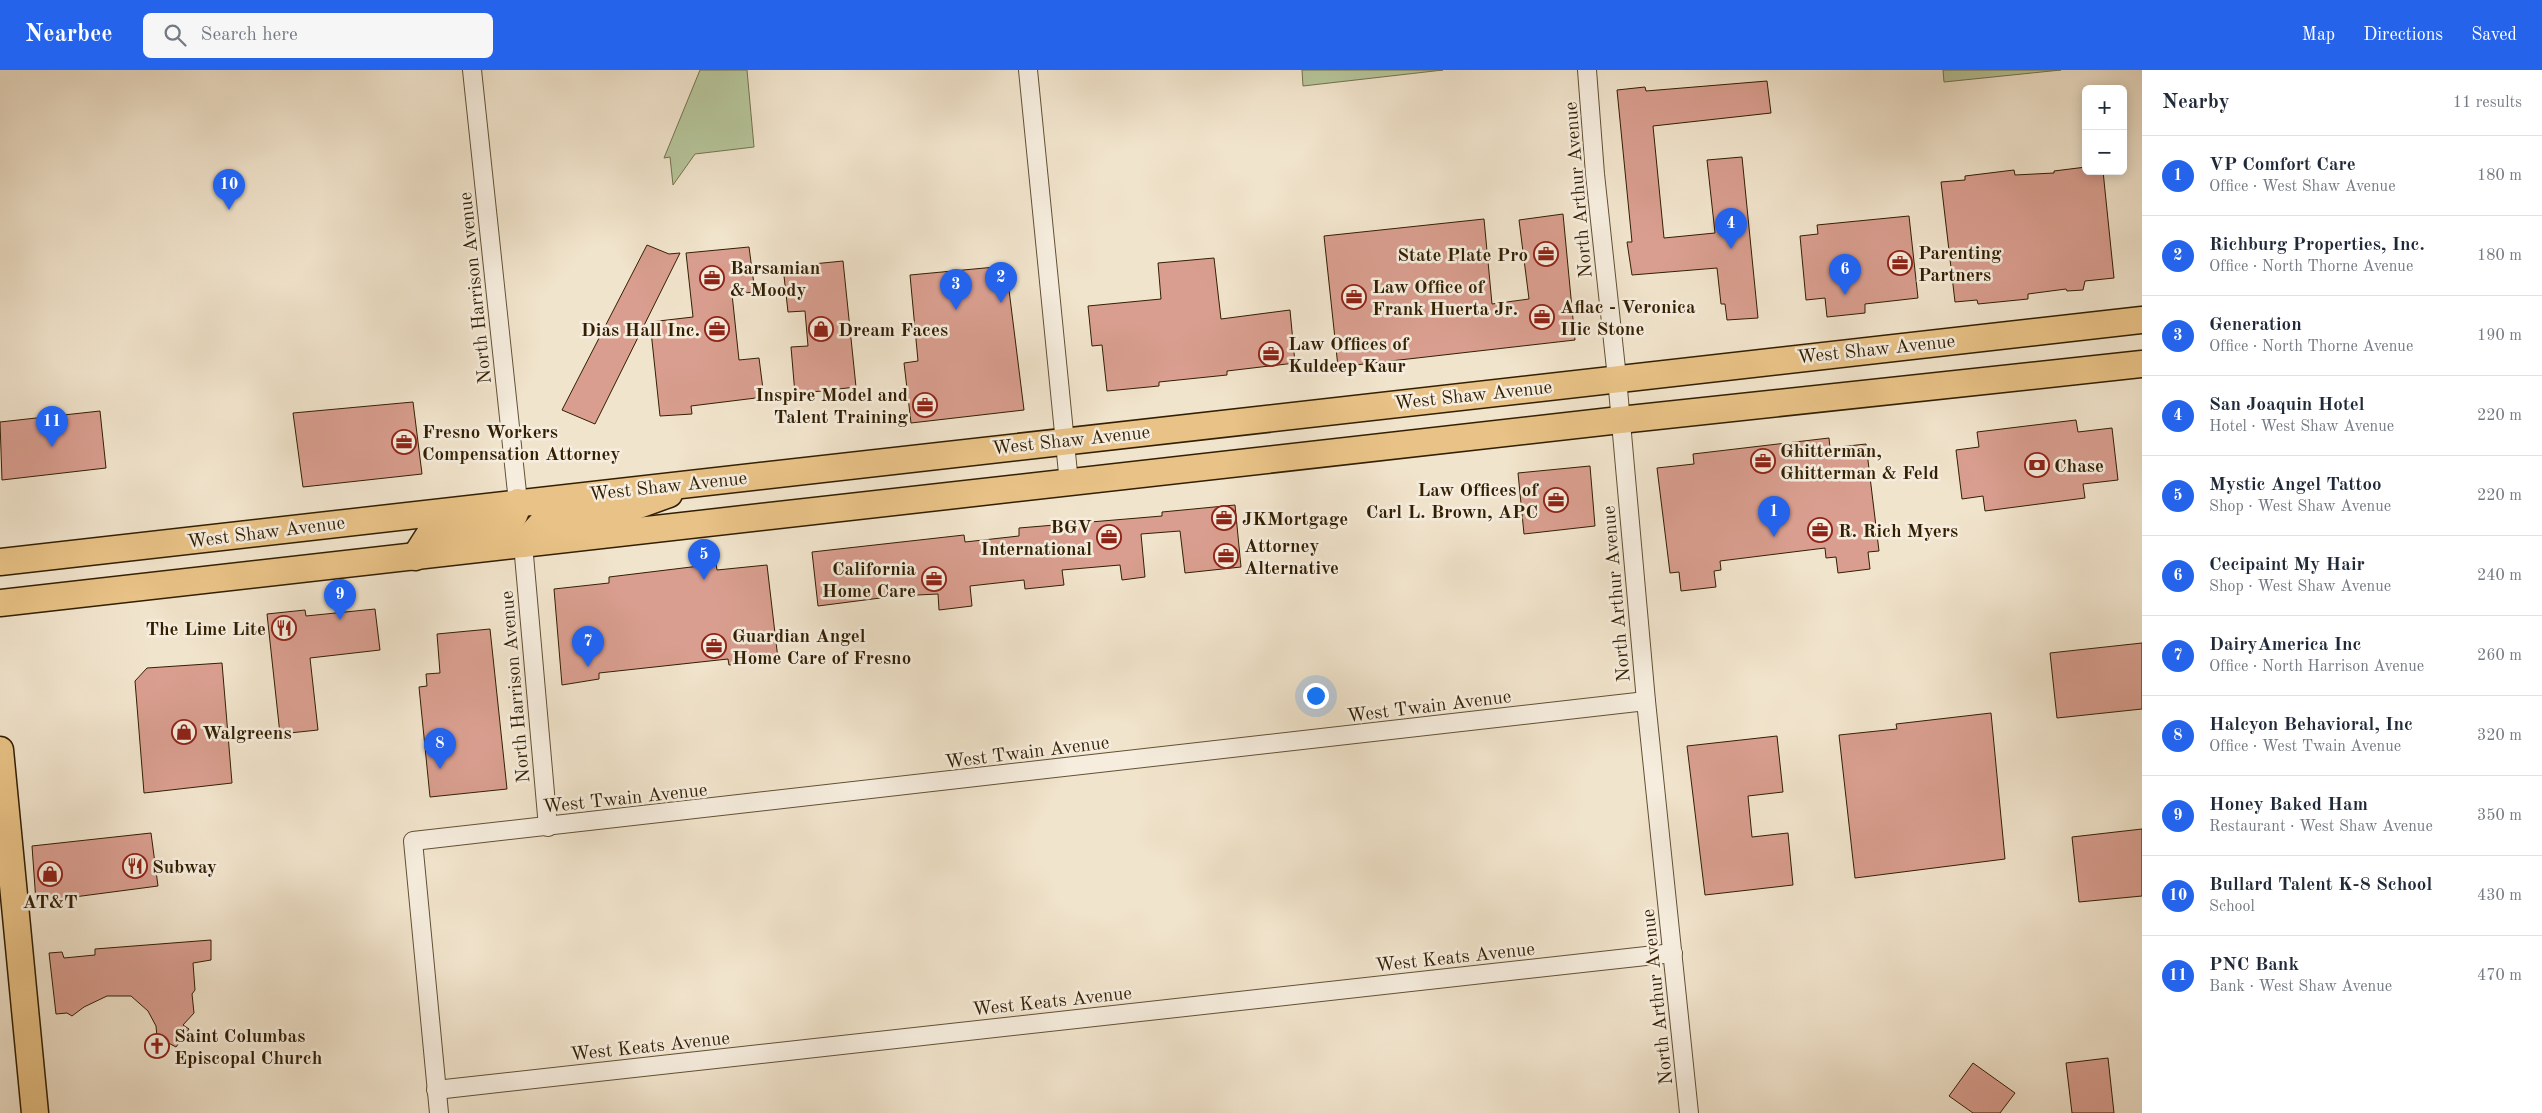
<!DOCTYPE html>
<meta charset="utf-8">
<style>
:root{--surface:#fff;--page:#f6f6f7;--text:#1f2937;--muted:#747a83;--line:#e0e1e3;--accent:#2563eb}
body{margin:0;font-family:"Old Standard TT",serif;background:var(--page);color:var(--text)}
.controls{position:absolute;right:15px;top:15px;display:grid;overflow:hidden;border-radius:8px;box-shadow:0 2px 12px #0003}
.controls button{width:45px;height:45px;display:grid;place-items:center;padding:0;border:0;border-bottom:1px solid var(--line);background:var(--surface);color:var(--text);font:25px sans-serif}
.you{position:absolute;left:1315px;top:625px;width:18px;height:18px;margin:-12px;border:4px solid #fff;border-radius:50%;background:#1a73e8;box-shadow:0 0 0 8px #1a73e833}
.badge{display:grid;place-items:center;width:32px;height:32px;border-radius:50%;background:var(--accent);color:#fff;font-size:16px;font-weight:700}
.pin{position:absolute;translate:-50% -41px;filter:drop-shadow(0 1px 2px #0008)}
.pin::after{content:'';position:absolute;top:26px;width:18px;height:15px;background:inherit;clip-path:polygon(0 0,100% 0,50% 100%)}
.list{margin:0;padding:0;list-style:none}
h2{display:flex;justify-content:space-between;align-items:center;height:65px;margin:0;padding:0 20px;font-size:21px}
h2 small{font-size:16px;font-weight:400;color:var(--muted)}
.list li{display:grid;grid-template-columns:32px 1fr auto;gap:15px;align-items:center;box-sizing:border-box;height:80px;padding:0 20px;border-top:1px solid var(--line)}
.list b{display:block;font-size:19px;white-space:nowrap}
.list p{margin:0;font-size:16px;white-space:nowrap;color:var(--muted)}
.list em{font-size:16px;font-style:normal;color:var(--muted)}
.icon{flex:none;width:28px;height:28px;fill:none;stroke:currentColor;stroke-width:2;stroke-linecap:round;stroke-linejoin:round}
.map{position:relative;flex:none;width:2142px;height:1043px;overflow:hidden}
header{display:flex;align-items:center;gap:30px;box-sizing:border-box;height:70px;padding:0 25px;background:var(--accent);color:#fff}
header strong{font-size:24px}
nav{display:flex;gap:28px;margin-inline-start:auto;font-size:18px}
.search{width:350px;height:45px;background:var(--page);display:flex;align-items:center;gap:12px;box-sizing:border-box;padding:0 18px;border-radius:8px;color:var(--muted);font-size:19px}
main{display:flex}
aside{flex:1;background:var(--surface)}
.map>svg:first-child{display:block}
.green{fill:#b6c59a;stroke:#74724e}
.building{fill:#d99e8f;stroke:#321f02}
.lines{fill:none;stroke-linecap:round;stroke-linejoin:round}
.minor-casing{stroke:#625034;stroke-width:20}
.primary-casing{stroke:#321f02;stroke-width:29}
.minor{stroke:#f6edde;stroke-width:18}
.primary{stroke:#e8c286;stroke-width:26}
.labels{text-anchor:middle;stroke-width:5;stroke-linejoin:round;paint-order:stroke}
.street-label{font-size:19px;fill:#321f02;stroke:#f6edde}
.poi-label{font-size:19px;font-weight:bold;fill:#321f02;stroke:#f6edde;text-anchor:start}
</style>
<header>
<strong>Nearbee</strong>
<div class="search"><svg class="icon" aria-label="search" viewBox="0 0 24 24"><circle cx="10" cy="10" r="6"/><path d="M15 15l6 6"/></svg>Search here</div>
<nav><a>Map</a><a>Directions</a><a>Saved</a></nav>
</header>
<main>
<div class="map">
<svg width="2142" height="1043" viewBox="0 0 2142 1043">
<rect width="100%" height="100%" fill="#f1e4cc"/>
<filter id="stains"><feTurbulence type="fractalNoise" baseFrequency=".004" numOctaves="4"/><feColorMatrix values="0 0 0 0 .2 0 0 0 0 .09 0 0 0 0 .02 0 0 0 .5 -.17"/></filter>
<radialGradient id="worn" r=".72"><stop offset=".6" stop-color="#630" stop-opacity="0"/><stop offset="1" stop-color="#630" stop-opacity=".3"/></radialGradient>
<g class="green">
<path d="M 700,0 L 747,0 L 754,77 L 695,84 L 673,115 L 670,87 L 664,88 Z"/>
<path d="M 1302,0 L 1443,0 L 1303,16 Z"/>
<path d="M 1943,0 L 2061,0 L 1944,12 Z"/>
</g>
<g class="building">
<path d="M 1767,11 L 1771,43 L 1653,56 L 1664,168 L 1715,163 L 1707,90 L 1742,87 L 1758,248 L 1727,250 L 1725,234 L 1721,234 L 1717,198 L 1632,205 L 1627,172 L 1632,172 L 1617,20 L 1645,17 L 1646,21 Z"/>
<path d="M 2086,97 L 2086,101 L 2103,101 L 2114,208 L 2085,211 L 2083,220 L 2067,221 L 2066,219 L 2028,224 L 2028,229 L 1978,234 L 1977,230 L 1955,232 L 1941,112 L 1965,110 L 1965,106 L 2014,100 L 2015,105 L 2054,103 L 2054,101 Z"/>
<path d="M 1563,144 L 1575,270 L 1338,297 L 1324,166 L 1484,149 L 1492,234 L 1529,229 L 1519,150 Z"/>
<path d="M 1909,146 L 1918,228 L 1865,234 L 1865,243 L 1827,247 L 1825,228 L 1806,230 L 1800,166 L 1818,164 L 1817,155 Z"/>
<path d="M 647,175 L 669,184 L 680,183 L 595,354 L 562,340 Z"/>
<path d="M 749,177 L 755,222 L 732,224 L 739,290 L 759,288 L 764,327 L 691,336 L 692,344 L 660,346 L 650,252 L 693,247 L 686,183 Z"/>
<path d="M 1214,188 L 1221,249 L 1290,240 L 1295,293 L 1227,301 L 1227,305 L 1159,312 L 1159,316 L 1107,321 L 1102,275 L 1092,276 L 1088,236 L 1161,229 L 1158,193 Z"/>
<path d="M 843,191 L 856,317 L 795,324 L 791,277 L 808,276 L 805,241 L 788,242 L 783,197 Z"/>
<path d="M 1006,196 L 1024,340 L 911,353 L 904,293 L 918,291 L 910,205 Z"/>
<path d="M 413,332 L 422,404 L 303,417 L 293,343 Z"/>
<path d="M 100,341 L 106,398 L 2,410 L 0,352 Z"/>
<path d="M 2076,350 L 2078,362 L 2112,358 L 2118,410 L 2083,414 L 2085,428 L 1985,441 L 1983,426 L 1962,429 L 1956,380 L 1979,377 L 1977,362 Z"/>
<path d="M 1829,368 L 1830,378 L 1866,374 L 1879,481 L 1868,482 L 1870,499 L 1838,503 L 1836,487 L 1826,488 L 1825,478 L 1720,491 L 1721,500 L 1714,501 L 1716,517 L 1681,521 L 1679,502 L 1670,503 L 1657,398 L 1694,394 L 1693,384 Z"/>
<path d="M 1590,396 L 1595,456 L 1524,464 L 1518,403 Z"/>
<path d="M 1235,435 L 1241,497 L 1185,503 L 1180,461 L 1141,464 L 1145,507 L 1122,510 L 1120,495 L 1062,500 L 1064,515 L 1025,519 L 1024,510 L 970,516 L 972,536 L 939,540 L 938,524 L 896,526 L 818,536 L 812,482 L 964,465 L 965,472 L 1019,466 L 1019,458 L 1162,446 L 1162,442 Z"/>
<path d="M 716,494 L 717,500 L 767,495 L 778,589 L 729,595 L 728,589 L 599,603 L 599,609 L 562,615 L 554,519 L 609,513 L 609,507 Z"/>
<path d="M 375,539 L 380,580 L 310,588 L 318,660 L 280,664 L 267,544 L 305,540 L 306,546 Z"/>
<path d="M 490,559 L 507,719 L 430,727 L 419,617 L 427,616 L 426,604 L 440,603 L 437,564 Z"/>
<path d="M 2142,573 L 2142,639 L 2057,648 L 2050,583 Z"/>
<path d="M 222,593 L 232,713 L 144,723 L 135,611 L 147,598 Z"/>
<path d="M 1991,643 L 2005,789 L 1855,808 L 1839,665 L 1897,659 L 1896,654 Z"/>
<path d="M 1777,666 L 1783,722 L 1748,726 L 1752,767 L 1788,763 L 1793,815 L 1705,825 L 1687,676 Z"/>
<path d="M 2142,759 L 2142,826 L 2079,832 L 2072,767 Z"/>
<path d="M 151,763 L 158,816 L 36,832 L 32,776 Z"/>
<path d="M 211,870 L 211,890 L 193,893 L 195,920 L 192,924 L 194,943 L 183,955 L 189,959 L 176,977 L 157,967 L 156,956 L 148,941 L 131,926 L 107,926 L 84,937 L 72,946 L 67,943 L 56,944 L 49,883 L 62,882 L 64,888 L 95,885 L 95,879 Z"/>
<path d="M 2108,988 L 2114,1043 L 2072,1043 L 2066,993 Z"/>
<path d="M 1973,993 L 2015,1023 L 2000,1043 L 1973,1043 L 1949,1026 Z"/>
</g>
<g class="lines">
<defs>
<g id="minor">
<path d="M 472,0 L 518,432"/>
<path d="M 1028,0 L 1069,413"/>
<path d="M 1587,0 L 1595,104 L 1617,308 L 1646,631 L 1689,1043"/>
<path d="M 523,474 L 548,757"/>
<path d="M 436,1020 L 1673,883"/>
<path d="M 439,1043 L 413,771 L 1646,631"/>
</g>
<g id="primary">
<path d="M 523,474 L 543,452 L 622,441 L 669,424"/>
<path d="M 415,487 L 429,465 L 503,456 C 513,450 516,444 518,432"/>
<path d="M 0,492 L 2142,250"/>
<path d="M 0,533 L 1620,350 L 2142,294"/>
<path d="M 0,680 L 35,1043"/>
</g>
</defs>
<use href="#minor" class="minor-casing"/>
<use href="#primary" class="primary-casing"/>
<use href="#minor" class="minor"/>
<use href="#primary" class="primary"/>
</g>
<defs>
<symbol id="office-ring" viewBox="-11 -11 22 22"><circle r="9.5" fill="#f6edde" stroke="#8f2418" stroke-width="1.5"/><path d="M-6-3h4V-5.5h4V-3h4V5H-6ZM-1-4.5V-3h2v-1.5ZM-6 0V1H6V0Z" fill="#8f2418"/></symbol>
<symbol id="shop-ring" viewBox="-11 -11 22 22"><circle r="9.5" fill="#f6edde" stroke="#8f2418" stroke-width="1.5"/><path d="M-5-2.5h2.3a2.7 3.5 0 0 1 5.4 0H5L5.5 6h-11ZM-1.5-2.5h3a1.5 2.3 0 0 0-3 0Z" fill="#8f2418"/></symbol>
<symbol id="bank-ring" viewBox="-11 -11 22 22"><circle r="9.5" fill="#f6edde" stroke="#8f2418" stroke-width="1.5"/><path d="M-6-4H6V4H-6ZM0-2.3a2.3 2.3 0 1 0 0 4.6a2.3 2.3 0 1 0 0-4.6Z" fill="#8f2418"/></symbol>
<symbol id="restaurant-ring" viewBox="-11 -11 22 22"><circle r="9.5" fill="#f6edde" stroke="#8f2418" stroke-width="1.5"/><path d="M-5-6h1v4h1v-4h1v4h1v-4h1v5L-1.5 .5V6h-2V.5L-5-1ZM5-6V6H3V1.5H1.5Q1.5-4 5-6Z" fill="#8f2418"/></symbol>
<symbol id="church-ring" viewBox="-11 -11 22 22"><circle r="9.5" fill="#f6edde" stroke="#8f2418" stroke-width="1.5"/><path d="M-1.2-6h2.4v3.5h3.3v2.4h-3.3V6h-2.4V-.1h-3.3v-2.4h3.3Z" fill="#8f2418"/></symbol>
</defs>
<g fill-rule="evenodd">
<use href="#office-ring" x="1532" y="170" width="28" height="28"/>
<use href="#office-ring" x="1886" y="179" width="28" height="28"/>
<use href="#office-ring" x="698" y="194" width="28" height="28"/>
<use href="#office-ring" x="1340" y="213" width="28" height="28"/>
<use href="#office-ring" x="1528" y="233" width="28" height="28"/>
<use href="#office-ring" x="703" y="245" width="28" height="28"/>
<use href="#shop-ring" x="807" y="245" width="28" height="28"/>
<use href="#office-ring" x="1257" y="270" width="28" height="28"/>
<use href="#office-ring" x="911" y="321" width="28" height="28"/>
<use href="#office-ring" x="390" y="358" width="28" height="28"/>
<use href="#office-ring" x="1749" y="377" width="28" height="28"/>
<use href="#bank-ring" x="2023" y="381" width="28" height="28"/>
<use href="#office-ring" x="1542" y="416" width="28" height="28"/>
<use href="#office-ring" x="1210" y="434" width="28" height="28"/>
<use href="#office-ring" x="1806" y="446" width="28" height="28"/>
<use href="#office-ring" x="1095" y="453" width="28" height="28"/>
<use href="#office-ring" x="1212" y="472" width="28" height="28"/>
<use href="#office-ring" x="920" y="495" width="28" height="28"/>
<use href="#restaurant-ring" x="270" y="544" width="28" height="28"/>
<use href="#office-ring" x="700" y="562" width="28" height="28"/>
<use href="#shop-ring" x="170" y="648" width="28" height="28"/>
<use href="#restaurant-ring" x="121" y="782" width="28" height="28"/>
<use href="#shop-ring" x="36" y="790" width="28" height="28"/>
<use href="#church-ring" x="143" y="962" width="28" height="28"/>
</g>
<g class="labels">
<g class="street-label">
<text transform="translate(1577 120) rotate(-95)" y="7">North Arthur Avenue</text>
<text transform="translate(474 218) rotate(-96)" y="7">North Harrison Avenue</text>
<text transform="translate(1876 278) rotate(-6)" y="7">West Shaw Avenue</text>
<text transform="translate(1473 324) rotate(-6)" y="7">West Shaw Avenue</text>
<text transform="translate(1071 369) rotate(-6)" y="7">West Shaw Avenue</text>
<text transform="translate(668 415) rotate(-6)" y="7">West Shaw Avenue</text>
<text transform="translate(266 461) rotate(-7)" y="7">West Shaw Avenue</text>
<text transform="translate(1615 524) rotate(-95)" y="7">North Arthur Avenue</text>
<text transform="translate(514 617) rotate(-95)" y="7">North Harrison Avenue</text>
<text transform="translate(1429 635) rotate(-7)" y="7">West Twain Avenue</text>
<text transform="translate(1027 681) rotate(-7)" y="7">West Twain Avenue</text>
<text transform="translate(625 727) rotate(-6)" y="7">West Twain Avenue</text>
<text transform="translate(1455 886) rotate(-6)" y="7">West Keats Avenue</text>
<text transform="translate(1656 927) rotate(-96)" y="7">North Arthur Avenue</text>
<text transform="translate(1052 930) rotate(-6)" y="7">West Keats Avenue</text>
<text transform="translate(650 975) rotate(-6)" y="7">West Keats Avenue</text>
</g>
<g class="poi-label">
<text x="1918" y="189">Parenting<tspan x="1918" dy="22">Partners</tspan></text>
<text x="1528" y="191" text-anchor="end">State Plate Pro</text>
<text x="730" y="204">Barsamian<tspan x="730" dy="22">&amp; Moody</tspan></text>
<text x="1372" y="223">Law Office of<tspan x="1372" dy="22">Frank Huerta Jr.</tspan></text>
<text x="1560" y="243">Aflac - Veronica<tspan x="1560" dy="22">IIic Stone</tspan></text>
<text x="700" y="266" text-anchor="end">Dias Hall Inc.</text>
<text x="838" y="266">Dream Faces</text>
<text x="1288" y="280">Law Offices of<tspan x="1288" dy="22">Kuldeep Kaur</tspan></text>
<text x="908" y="331" text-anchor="end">Inspire Model and<tspan x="908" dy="22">Talent Training</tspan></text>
<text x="422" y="368">Fresno Workers<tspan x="422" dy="22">Compensation Attorney</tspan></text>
<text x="1780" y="387">Ghitterman,<tspan x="1780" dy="22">Ghitterman &amp; Feld</tspan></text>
<text x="2054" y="402">Chase</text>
<text x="1538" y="426" text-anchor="end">Law Offices of<tspan x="1538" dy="22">Carl L. Brown, APC</tspan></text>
<text x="1242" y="455">JKMortgage</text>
<text x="1092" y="463" text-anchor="end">BGV<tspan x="1092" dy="22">International</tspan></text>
<text x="1838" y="467">R. Rich Myers</text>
<text x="1244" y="482">Attorney<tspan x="1244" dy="22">Alternative</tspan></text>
<text x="916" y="505" text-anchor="end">California<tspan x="916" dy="22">Home Care</tspan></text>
<text x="266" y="565" text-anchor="end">The Lime Lite</text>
<text x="732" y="572">Guardian Angel<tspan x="732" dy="22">Home Care of Fresno</tspan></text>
<text x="202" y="669">Walgreens</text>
<text x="152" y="803">Subway</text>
<text x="50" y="838" text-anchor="middle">AT&amp;T</text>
<text x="174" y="972">Saint Columbas<tspan x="174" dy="22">Episcopal Church</tspan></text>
</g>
</g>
<rect width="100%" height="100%" filter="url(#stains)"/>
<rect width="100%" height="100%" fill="url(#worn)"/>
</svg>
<div class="controls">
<button>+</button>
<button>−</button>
</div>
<div class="you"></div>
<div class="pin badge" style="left:1774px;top:467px">1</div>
<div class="pin badge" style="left:1001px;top:233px">2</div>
<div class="pin badge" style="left:956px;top:240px">3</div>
<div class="pin badge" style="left:1731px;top:179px">4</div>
<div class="pin badge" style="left:704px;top:510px">5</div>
<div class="pin badge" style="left:1845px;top:225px">6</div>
<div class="pin badge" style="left:588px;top:597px">7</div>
<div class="pin badge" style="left:440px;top:699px">8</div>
<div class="pin badge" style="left:340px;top:550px">9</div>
<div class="pin badge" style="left:229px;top:140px">10</div>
<div class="pin badge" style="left:52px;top:377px">11</div>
</div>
<aside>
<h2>Nearby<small>11 results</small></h2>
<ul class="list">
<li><span class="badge">1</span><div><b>VP Comfort Care</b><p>Office · West Shaw Avenue</p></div><em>180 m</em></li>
<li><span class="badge">2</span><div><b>Richburg Properties, Inc.</b><p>Office · North Thorne Avenue</p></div><em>180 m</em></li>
<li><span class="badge">3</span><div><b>Generation</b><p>Office · North Thorne Avenue</p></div><em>190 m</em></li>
<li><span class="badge">4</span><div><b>San Joaquin Hotel</b><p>Hotel · West Shaw Avenue</p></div><em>220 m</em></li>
<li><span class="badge">5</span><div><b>Mystic Angel Tattoo</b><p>Shop · West Shaw Avenue</p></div><em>220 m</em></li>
<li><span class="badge">6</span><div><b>Cecipaint My Hair</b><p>Shop · West Shaw Avenue</p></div><em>240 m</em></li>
<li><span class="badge">7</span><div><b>DairyAmerica Inc</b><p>Office · North Harrison Avenue</p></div><em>260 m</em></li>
<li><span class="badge">8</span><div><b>Halcyon Behavioral, Inc</b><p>Office · West Twain Avenue</p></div><em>320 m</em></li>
<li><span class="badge">9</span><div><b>Honey Baked Ham</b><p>Restaurant · West Shaw Avenue</p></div><em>350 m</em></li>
<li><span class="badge">10</span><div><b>Bullard Talent K-8 School</b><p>School</p></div><em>430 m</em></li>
<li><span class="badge">11</span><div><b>PNC Bank</b><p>Bank · West Shaw Avenue</p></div><em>470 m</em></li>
</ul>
</aside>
</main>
